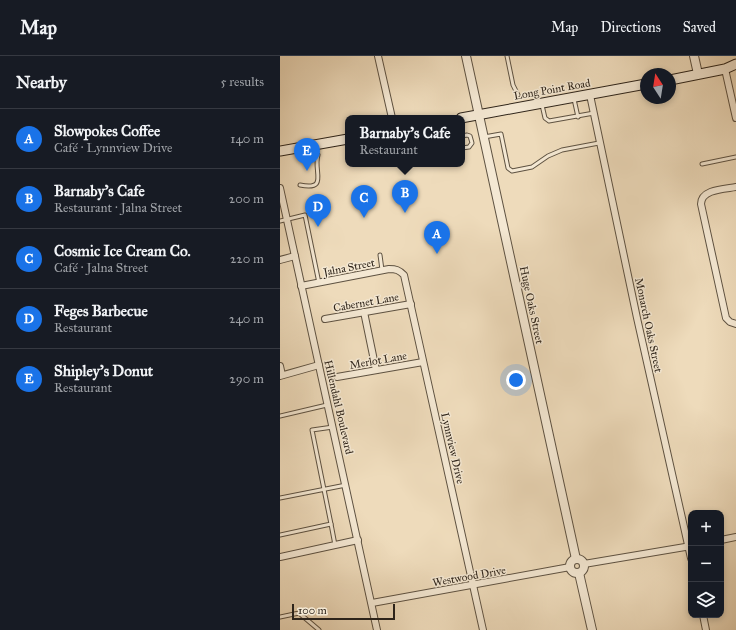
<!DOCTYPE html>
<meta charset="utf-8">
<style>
:root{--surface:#171b24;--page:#20242c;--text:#f1f3f6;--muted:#9ea1a6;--line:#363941;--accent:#1a73e8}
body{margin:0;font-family:"IM FELL Great Primer",serif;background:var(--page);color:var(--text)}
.controls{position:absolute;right:12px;bottom:12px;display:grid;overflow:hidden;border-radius:8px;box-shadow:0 2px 6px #0003}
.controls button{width:36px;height:36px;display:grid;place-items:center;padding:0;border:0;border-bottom:1px solid var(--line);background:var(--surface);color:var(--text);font:20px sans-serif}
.compass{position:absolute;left:360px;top:12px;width:36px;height:36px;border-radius:50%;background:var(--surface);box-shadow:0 2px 6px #0003;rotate:348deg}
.scale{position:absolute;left:12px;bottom:10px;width:103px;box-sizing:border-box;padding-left:4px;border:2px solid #2e241a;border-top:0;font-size:11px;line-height:14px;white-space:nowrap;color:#2e241a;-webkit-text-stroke:3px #f4e8d3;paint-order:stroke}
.you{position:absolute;left:236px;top:324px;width:14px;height:14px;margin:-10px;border:3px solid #fff;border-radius:50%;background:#1a73e8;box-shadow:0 0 0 6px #1a73e833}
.badge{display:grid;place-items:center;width:26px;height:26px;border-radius:50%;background:var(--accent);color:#fff;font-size:13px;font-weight:700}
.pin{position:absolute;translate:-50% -33px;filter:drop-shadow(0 1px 2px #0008)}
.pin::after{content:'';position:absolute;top:21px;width:14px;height:12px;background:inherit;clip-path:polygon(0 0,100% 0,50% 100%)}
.popup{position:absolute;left:65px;top:59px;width:120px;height:52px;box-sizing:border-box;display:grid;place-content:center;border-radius:8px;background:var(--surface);filter:drop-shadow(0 1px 3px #0005);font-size:13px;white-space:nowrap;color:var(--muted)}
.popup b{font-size:15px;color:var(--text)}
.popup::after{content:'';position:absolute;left:50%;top:100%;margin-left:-8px;border:8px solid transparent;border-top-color:var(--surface)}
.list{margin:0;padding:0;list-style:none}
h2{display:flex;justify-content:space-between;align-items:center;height:52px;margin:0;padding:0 16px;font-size:17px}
h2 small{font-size:13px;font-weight:400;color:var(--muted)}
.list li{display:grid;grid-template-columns:26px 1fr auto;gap:12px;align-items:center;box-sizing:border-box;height:60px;padding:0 16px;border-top:1px solid var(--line)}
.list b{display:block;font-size:15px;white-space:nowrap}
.list p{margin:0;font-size:13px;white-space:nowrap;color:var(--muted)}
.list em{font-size:13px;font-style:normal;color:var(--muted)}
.icon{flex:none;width:22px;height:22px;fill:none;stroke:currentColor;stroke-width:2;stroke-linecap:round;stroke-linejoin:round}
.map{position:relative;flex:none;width:456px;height:574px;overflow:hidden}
header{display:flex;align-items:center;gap:24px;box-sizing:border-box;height:56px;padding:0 20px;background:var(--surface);border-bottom:1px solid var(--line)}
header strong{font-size:19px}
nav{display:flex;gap:22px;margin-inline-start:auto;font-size:14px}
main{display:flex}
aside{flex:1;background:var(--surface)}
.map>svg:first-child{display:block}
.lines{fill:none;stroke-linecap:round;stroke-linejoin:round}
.service-casing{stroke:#5e5242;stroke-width:5}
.minor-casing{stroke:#5e5242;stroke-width:8}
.tertiary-casing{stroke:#5e5242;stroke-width:10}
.secondary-casing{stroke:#2e241a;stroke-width:11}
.service{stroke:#f4e8d3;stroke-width:3}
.minor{stroke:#f4e8d3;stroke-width:6}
.tertiary{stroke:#f4e8d3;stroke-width:8}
.secondary{stroke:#f4e8d3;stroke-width:9}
.labels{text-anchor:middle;stroke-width:3;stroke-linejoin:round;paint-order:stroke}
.street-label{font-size:11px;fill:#2e241a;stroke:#f4e8d3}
</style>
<header>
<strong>Map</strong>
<nav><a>Map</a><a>Directions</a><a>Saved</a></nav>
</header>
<main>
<aside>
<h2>Nearby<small>5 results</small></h2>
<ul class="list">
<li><span class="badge">A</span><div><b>Slowpokes Coffee</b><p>Café · Lynnview Drive</p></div><em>140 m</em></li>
<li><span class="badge">B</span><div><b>Barnaby's Cafe</b><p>Restaurant · Jalna Street</p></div><em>200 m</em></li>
<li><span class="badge">C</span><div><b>Cosmic Ice Cream Co.</b><p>Café · Jalna Street</p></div><em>220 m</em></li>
<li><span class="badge">D</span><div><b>Feges Barbecue</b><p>Restaurant</p></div><em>240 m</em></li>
<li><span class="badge">E</span><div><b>Shipley's Donut</b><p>Restaurant</p></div><em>290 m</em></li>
</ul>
</aside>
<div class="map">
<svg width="456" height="574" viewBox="0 0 456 574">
<rect width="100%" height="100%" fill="#eedbbb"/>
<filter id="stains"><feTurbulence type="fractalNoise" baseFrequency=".005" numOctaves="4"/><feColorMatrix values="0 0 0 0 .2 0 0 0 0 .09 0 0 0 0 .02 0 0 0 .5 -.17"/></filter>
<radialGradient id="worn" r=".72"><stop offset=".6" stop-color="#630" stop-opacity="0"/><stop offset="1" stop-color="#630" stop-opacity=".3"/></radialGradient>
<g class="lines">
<defs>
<g id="service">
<path d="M 227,0 L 233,29 L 238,39"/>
<path d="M 294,43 L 298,61"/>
<path d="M 262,49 L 265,62 L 269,65 L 314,57"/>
<path d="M 182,80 L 187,79 L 190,80 L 192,87 L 189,91 L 182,92"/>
<path d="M 204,81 L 221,78 L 228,112 L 232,115 L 252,111 L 268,100 L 282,94 L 319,87"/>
<path d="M 422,108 L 456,101"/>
<path d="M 20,129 C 49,135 33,115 38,99"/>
<path d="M 0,165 L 25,159 L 39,227"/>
<path d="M 100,199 L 102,214"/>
<path d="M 0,360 L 47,349"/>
<path d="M 0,442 L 66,429"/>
<path d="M 51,468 L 55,489"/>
<path d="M 0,479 L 51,468 L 32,374 L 53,371"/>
<path d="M 0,561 L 19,557 L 39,574"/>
</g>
<g id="minor">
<path d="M 98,0 L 112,62"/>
<path d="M 445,13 L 456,62"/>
<path d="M 310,39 L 357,262 L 411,502"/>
<path d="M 456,131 C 445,133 421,133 421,148 L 446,262 L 450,266 L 456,268"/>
<path d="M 0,132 L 97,574"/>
<path d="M 0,204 L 15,200"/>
<path d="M 21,230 L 109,213 C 116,213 119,214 124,219 L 203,574"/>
<path d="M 84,256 L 96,314"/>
<path d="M 45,263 L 131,248"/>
<path d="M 0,310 L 2,319"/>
<path d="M 0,320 L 39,309"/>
<path d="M 57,321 L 143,306"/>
<path d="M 441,484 L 456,481"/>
<path d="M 0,501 L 78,484"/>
<path d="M 304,508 L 411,490"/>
<path d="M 92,547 L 290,511"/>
<path d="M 423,559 L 426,574"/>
</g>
<g id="tertiary">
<path d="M 186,0 L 296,503"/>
<path d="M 414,0 L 418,18"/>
<circle cx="297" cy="510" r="7"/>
<path d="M 299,517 L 312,574"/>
</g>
<g id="secondary">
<path d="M 390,24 L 445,13 L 456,8"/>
<path d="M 181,62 L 366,28"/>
<path d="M 0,95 L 68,83"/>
</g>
</defs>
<use href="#service" class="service-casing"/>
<use href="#minor" class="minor-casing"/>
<use href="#tertiary" class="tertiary-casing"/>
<use href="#secondary" class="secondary-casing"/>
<use href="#service" class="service"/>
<use href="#minor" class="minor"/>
<use href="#tertiary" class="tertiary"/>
<use href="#secondary" class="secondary"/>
</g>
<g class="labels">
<g class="street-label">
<text transform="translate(272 33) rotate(-10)" y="4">Long Point Road</text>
<text transform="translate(69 211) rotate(-11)" y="4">Jalna Street</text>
<text transform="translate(86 246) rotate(-10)" y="4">Cabernet Lane</text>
<text transform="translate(252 249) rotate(78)" y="4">Huge Oaks Street</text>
<text transform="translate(369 269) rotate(78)" y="4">Monarch Oaks Street</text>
<text transform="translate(98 304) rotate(-10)" y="4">Merlot Lane</text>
<text transform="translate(59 351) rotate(77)" y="4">Hillendahl Boulevard</text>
<text transform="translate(173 392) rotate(77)" y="4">Lynnview Drive</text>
<text transform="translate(189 520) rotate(-10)" y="4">Westwood Drive</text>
</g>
</g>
<rect width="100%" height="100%" filter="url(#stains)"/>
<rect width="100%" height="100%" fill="url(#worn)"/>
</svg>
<div class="controls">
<button>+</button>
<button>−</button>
<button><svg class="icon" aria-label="layers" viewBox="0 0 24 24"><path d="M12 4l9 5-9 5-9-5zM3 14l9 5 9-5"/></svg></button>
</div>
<svg class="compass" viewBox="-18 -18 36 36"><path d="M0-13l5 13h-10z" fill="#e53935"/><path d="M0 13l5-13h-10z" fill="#9ea1a6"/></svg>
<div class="scale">100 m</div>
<div class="you"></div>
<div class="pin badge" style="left:157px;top:198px">A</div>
<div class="pin badge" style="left:125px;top:157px">B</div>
<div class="popup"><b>Barnaby's Cafe</b>Restaurant</div>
<div class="pin badge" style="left:84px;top:162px">C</div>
<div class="pin badge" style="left:38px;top:171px">D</div>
<div class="pin badge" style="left:27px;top:115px">E</div>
</div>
</main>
